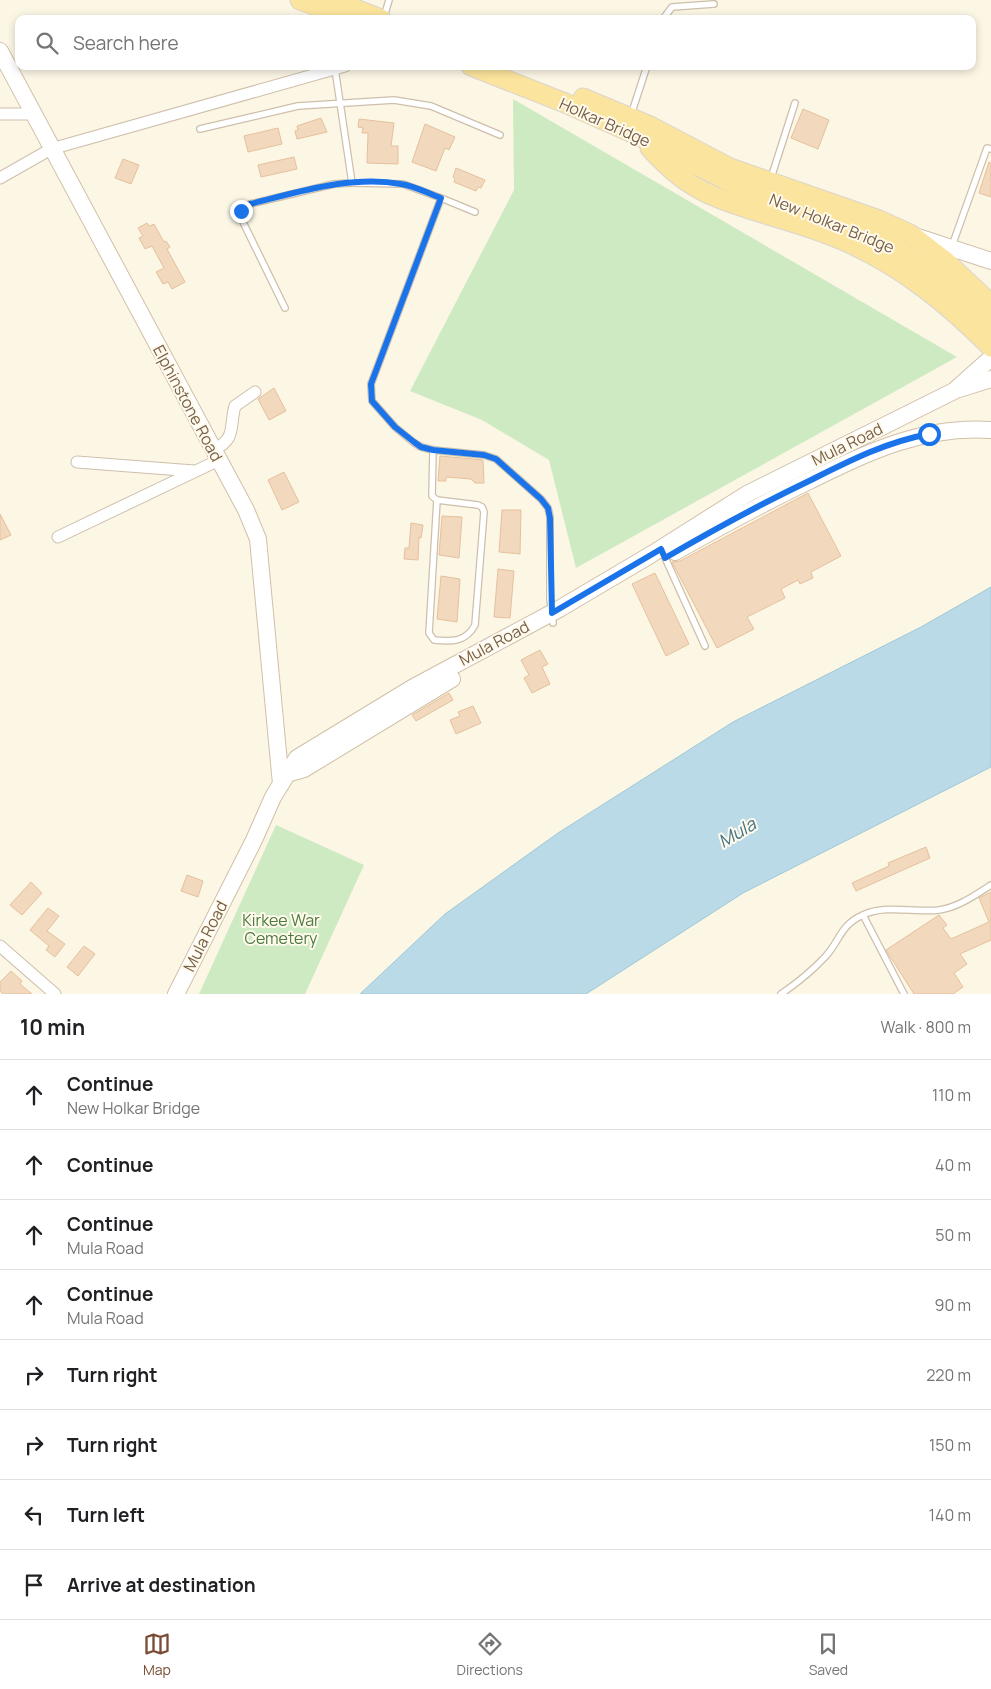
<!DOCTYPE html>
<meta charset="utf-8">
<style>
:root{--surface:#fff;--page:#f2f2f2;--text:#202124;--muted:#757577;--line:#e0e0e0;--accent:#7a4c35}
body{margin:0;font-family:Manrope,sans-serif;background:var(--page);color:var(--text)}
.stop{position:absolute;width:15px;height:15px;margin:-11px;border:4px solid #1a73e8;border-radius:50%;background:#fff}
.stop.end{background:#1a73e8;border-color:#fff;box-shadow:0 1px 5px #0008}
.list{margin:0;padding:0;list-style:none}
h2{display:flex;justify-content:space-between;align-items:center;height:65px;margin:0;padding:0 20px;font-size:21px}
h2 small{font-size:16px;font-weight:400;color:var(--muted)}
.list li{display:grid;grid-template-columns:32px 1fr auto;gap:15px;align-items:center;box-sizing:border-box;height:70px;padding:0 20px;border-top:1px solid var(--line)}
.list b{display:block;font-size:19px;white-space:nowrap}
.list p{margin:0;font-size:16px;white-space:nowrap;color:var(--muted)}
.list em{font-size:16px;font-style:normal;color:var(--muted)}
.icon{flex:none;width:28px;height:28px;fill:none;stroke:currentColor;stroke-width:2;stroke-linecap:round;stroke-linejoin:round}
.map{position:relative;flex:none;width:991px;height:994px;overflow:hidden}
.search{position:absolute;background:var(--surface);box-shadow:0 2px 8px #0003;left:15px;right:15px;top:15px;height:55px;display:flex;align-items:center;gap:12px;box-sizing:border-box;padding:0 18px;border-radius:10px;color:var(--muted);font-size:19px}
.sheet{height:625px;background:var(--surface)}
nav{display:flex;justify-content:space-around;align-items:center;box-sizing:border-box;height:70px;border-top:1px solid var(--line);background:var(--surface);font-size:14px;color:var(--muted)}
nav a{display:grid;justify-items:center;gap:2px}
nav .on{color:var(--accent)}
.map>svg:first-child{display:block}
.green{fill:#ceeac3}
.water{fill:#b9dae6;stroke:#9fc8d8}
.building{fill:#f2d8bc;stroke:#e5c19d}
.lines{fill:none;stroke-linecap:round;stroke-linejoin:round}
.lane-casing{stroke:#cebfab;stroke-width:8}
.street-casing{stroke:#cebfab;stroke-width:13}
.secondary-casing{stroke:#d1c0a8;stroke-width:18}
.primary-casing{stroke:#dbd5d0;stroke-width:21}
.lane{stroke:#fff;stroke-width:5.5}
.street{stroke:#fff;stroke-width:11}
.secondary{stroke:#fff;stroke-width:16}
.primary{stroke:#fbe49d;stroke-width:19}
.route{stroke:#1a73e8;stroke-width:6}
.labels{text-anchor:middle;stroke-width:4;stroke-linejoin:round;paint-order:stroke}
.street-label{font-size:16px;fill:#765f4a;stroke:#fffaeb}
.park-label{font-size:16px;fill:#4c7b42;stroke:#fffaeb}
.water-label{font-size:18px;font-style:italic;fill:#437589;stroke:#fffaeb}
</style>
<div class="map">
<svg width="991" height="994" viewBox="0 0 991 994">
<rect width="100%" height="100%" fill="#fcf6e5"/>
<g class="green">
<path d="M 513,99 L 957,357 L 576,568 L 549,460 L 482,420 L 410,391 L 514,190 Z"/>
<path d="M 276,825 L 364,865 L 305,994 L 199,994 Z"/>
</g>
<path class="water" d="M 991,587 L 991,767 L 743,893 L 586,994 L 360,994 L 445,914 L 558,833 L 733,722 L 921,627 Z"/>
<g class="building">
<path d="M 803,109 L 829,120 L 818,149 L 791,138 Z"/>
<path d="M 321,118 L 327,132 L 297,139 L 295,131 L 298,130 L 297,126 Z"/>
<path d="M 359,119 L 394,123 L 391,146 L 398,146 L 398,164 L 367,163 L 368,133 L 362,133 L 363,128 L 358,127 Z"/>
<path d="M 425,124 L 455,137 L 449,150 L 445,148 L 436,171 L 412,162 Z"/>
<path d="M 278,128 L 282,144 L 248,152 L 244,136 Z"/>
<path d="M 294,157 L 297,169 L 261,177 L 258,165 Z"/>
<path d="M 123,159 L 139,165 L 131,184 L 115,178 Z"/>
<path d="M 989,162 L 991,163 L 991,197 L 979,193 Z"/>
<path d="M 456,168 L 485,180 L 481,188 L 478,187 L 476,191 L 454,182 L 455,179 L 453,177 Z"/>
<path d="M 147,223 L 149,226 L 154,224 L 164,242 L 166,241 L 170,247 L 167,249 L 185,282 L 172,289 L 168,282 L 163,284 L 156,272 L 164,268 L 152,246 L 145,249 L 139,238 L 143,236 L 138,228 Z"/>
<path d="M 274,388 L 286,411 L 269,420 L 258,399 Z"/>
<path d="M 440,456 L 483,460 L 484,483 L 475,483 L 471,479 L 446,477 L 446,481 L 438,481 Z"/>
<path d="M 284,472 L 299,502 L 282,510 L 268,480 Z"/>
<path d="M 808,493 L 841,556 L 811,572 L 813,578 L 800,584 L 798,580 L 781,589 L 785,598 L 747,617 L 754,629 L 717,648 L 672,562 L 680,561 Z"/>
<path d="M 502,510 L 521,510 L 520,554 L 499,552 Z"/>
<path d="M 0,514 L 11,535 L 0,540 Z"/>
<path d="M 442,516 L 462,517 L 459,558 L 439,555 Z"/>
<path d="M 411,523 L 423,525 L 421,538 L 419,537 L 418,560 L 404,559 L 405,548 L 409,548 Z"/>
<path d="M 498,569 L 514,571 L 510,618 L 494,617 Z"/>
<path d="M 655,573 L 689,644 L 666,656 L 632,584 Z"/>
<path d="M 441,576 L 460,579 L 457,622 L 437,619 Z"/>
<path d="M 540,650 L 548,664 L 542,667 L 550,684 L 532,693 L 524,678 L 529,675 L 521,660 Z"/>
<path d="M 449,693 L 453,700 L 416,721 L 412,715 Z"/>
<path d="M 473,706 L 481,723 L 456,734 L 450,720 L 460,716 L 458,712 Z"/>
<path d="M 926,847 L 930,858 L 856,891 L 852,883 L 889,866 L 888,863 Z"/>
<path d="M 187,875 L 203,881 L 198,897 L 181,891 Z"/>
<path d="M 31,882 L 42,893 L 22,915 L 10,905 Z"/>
<path d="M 991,892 L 991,940 L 960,954 L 967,964 L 954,973 L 963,987 L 953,994 L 914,994 L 886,950 L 939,915 L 947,925 L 943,928 L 951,939 L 989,922 L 979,898 Z"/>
<path d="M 48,908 L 59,916 L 47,931 L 65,944 L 55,957 L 46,950 L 49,946 L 30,930 Z"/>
<path d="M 84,946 L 95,954 L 78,976 L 67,967 Z"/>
<path d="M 11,971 L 22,981 L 20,984 L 32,994 L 3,994 L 0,991 L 0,982 Z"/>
</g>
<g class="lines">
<defs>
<g id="lane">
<path d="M 384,17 L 389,0"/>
<path d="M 663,19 L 672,7 L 714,4"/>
<path d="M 631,115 L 647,66"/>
<path d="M 200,129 L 298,106 L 394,100 L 431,106 L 500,135"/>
<path d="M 771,178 L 795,103"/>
<path d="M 352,183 L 403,184 L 441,198 L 371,384 L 372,401 L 395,427 L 413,442 L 421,447 L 433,450 L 484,455 L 496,459 L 541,499 L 548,508 L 550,517 L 550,599 L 553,623"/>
<path d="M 441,198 L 475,212"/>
<path d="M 952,246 L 987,148 L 991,149"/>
<path d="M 285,308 L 241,218 L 241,211 L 250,204 L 334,184 L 352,183 L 335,69"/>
<path d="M 433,450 L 432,496 L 437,500 L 478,505 L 482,507 L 484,512 L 475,625 C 466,642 452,642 434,640 L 429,633 L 437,500"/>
<path d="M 662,551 L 705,646"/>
<path d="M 863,915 L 904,994"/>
<path d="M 781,994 C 797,983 812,971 825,957 C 840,941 840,925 863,915 C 886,904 915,913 939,910 C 959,907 975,895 991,885"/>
</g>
<g id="street">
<path d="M 0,114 L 33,114"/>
<path d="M 0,178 L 51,149 L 345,66"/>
<path d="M 213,450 C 237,439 229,427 235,406 L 255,392"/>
<path d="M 77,462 L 194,471"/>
<path d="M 58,537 L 219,460"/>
<path d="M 0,946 L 55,994"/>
</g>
<g id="secondary">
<path d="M 0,51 L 246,510 L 258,539 L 281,784"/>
<path d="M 915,236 L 991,261"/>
<path d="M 959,389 L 991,379"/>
<path d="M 675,552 C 719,527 762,504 807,482 C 866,453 923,425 991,430"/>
<path d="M 290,773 L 304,769 L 452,679"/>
<path d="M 176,994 L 254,840 L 273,797 L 297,758 L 412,688 L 559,609 L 652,554 L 747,494 L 954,391 L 991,358"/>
</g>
<g id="primary">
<path d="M 300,0 L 345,17"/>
<path d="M 332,0 L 381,19"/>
<path d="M 471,66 L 565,103 L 639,136 L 736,185 L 872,236 L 895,247 L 939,279 L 991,327"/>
<path d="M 583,98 L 650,126 L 730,168 L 879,220 L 910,234 L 945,261 L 991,304"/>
<path d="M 650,148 C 667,167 686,184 709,194 C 754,214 804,222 849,243 C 904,268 948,304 991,347"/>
</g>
</defs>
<use href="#lane" class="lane-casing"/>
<use href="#street" class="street-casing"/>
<use href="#secondary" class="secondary-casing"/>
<use href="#primary" class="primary-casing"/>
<use href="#lane" class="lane"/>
<use href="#street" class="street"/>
<use href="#secondary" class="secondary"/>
<use href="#primary" class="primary"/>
</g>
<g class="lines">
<path class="route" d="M 241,211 L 250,204 C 299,192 351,175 401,184 C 415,186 429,194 441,198 L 371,384 L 372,401 L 395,427 L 414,442 L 421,447 L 433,450 L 484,455 L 496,459 L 541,499 L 548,508 L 550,518 L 552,613 L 661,549 L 665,558 C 713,530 761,504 811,480 C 849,461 886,442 929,434"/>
</g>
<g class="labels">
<g class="street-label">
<text transform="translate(605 122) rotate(24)" y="6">Holkar Bridge</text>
<text transform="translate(832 223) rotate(22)" y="6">New Holkar Bridge</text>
<text transform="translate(188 403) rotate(62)" y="6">Elphinstone Road</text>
<text transform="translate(847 444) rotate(-26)" y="6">Mula Road</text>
<text transform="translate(494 643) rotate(-28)" y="6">Mula Road</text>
<text transform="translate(205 936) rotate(-63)" y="6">Mula Road</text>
</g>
<g class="park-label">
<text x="281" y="926">Kirkee War<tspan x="281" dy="18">Cemetery</tspan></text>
</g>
<g class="water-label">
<text transform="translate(737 833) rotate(-31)" y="6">Mula</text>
</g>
</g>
</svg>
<div class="stop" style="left:929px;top:434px"></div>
<div class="stop end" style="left:241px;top:211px"></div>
<div class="search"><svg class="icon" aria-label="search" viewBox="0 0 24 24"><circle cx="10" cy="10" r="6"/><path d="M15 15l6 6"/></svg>Search here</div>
</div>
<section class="sheet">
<h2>10 min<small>Walk · 800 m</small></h2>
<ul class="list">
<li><svg class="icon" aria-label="ahead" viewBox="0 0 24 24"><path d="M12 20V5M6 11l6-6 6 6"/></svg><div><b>Continue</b><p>New Holkar Bridge</p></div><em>110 m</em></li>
<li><svg class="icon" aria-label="ahead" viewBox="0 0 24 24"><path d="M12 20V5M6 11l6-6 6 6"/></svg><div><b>Continue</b></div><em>40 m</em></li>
<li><svg class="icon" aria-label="ahead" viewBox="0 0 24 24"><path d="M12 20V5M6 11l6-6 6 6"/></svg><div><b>Continue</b><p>Mula Road</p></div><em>50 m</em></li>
<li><svg class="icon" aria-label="ahead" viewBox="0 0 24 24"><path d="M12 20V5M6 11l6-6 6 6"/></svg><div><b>Continue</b><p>Mula Road</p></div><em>90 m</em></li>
<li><svg class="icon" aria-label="right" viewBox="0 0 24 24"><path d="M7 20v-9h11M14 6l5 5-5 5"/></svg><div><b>Turn right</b></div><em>220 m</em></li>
<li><svg class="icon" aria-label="right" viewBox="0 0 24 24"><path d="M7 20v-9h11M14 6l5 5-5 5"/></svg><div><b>Turn right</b></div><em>150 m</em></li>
<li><svg class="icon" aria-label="left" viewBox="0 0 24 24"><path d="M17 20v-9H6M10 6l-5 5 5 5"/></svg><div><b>Turn left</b></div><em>140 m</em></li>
<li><svg class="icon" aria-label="arrive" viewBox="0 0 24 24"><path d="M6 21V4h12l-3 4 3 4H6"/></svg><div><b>Arrive at destination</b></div></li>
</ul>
</section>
<nav>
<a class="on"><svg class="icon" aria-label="map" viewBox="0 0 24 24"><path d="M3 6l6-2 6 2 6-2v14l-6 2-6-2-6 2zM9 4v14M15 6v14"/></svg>Map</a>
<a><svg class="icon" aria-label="directions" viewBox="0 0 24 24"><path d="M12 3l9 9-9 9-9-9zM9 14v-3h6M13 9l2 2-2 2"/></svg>Directions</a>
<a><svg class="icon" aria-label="saved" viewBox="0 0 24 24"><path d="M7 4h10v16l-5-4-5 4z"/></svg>Saved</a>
</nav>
